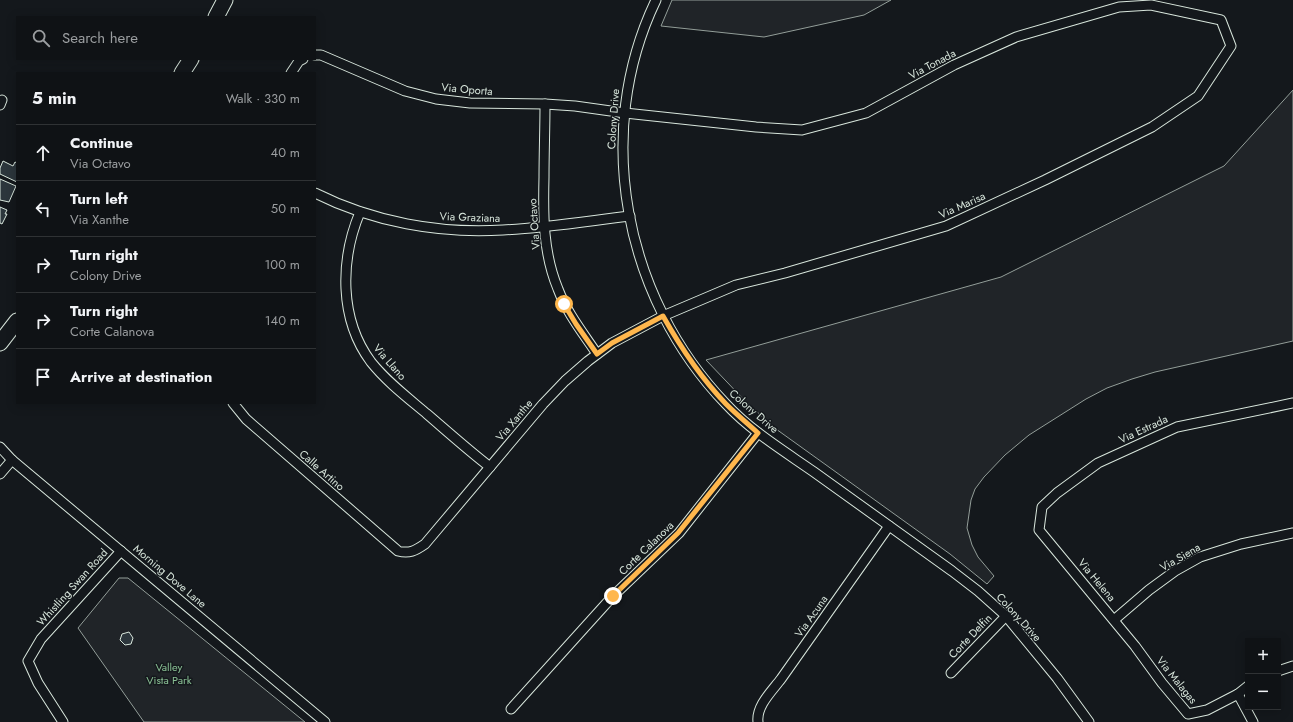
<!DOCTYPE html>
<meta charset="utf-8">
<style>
:root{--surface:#0f1215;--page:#181b1e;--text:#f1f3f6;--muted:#9b9ea0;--line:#2f3234}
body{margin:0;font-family:Jost,sans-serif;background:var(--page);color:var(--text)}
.controls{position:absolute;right:12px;bottom:12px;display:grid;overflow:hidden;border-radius:0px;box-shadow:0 2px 10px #0003}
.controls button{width:36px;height:36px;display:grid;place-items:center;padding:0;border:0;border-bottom:1px solid var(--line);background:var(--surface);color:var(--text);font:20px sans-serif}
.stop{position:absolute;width:12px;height:12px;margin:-9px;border:3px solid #ffb74d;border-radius:50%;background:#fff}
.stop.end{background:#ffb74d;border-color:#fff;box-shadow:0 1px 4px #0008}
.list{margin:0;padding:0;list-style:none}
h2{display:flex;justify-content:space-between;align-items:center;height:52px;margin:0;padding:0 16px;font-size:17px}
h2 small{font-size:13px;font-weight:400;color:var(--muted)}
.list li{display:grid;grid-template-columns:26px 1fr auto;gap:12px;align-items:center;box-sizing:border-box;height:56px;padding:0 16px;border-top:1px solid var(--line)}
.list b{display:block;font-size:15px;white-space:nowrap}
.list p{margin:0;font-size:13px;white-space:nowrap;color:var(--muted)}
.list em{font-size:13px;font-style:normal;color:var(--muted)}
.icon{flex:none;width:22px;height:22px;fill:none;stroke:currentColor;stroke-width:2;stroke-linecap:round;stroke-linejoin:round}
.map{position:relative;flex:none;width:1293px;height:722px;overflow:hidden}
.search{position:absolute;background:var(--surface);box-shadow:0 2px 10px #0003;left:16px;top:16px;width:300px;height:44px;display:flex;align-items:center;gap:10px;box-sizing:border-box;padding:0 14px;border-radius:0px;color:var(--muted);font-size:15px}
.panel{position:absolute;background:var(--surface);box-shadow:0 2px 10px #0003;left:16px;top:72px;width:300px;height:332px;border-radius:0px}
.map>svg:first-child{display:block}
.green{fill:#202428;stroke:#939e99}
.building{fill:#2c363c;stroke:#d8e6dc}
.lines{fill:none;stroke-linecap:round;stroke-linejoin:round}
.street-casing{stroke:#d8e6dc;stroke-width:11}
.primary-casing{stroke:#d8e6dc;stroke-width:17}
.street{stroke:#14181c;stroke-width:9}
.primary{stroke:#14181c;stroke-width:15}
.route{stroke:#ffb74d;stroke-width:5}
.labels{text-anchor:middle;stroke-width:3;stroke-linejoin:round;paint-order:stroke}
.street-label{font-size:11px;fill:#d8e6dc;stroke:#14181c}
.park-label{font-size:11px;fill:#8ac095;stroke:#14181c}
</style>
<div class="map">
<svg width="1293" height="722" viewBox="0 0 1293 722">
<rect width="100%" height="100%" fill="#14181c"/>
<g class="green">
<path d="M 672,0 L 891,0 L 864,15 L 764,37 L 661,26 Z"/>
<path d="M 1293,90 L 1293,341 L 1155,372 L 1132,379 L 1107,388 L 1086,399 L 1029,435 L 1005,455 L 984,477 L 975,489 L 971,500 L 967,528 L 972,545 L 978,557 L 994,576 L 987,584 L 950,554 L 776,429 L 746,402 L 706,360 L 1001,277 L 1224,166 Z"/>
<path d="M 119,578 L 128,578 L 305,722 L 144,722 L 78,628 Z"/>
</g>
<g class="building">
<path d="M 3,161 L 13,166 L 15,162 L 17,163 L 17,182 L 0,174 L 0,168 Z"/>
<path d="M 0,179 L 16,186 L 9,202 L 0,200 Z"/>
<path d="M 0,207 L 7,210 L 5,214 L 7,214 L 2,224 L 0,223 Z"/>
<path d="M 129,632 L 133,638 L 131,644 L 125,645 L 120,640 L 122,634 Z"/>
</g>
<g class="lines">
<defs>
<g id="street">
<path d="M 656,0 C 592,133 624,298 726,404 C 751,431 784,451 814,472 C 860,505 906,538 952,571 L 978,591 L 1006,616 L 1057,678 L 1089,722"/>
<path d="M 291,73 L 299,61 L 303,59"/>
<path d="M 545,104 C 545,128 544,153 544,177 C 543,215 543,253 558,289 C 567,313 583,333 597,354"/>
<path d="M 0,105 L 2,100"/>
<path d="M 315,193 C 373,222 439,234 503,230 C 545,228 588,221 630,216"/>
<path d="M 360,212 C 340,260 339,319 371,362 C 387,382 408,398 427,414 C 448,432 468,450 490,467"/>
<path d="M 233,403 L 246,419 L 398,551 C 409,554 415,551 425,544 L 543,404 L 565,381 L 588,361 L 612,343 L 663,316 L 736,285 L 785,273 L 946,226 L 1045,180 L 1152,127 L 1198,96 L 1231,46 L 1221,20 L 1151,5 L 1119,7 L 1016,37 L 954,65 L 866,113 L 802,130 L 756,127 L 625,113 L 575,106 L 545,104 L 470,103 L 436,99 L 405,91 L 321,55 L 315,55"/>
<path d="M 0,447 L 12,460 L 325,722"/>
<path d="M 0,474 L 12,460"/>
<path d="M 1114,620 L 1149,590 L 1175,571 L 1200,557 L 1241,544 L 1293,533"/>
<path d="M 1278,671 L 1293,666"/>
<path d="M 951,673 L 1006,616"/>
<path d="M 1248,686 L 1238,694 L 1207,710 L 1188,714 L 1162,683 L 1135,646 L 1039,530 L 1042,507 L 1057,493 L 1098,463 L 1177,427 L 1293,403"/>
<path d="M 1238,694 L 1253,722"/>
<path d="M 511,709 L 613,596 L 679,533 L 758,433"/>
<path d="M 63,722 L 38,683 L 28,661 L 41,639 L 121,551"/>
<path d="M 758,722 C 756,706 772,691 781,679 L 889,526"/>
</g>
<g id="primary">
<path d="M 216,17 L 225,0"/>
<path d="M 182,73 L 191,59"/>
<path d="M 0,343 L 17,321"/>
</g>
</defs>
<use href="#street" class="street-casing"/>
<use href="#primary" class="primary-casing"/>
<use href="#street" class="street"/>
<use href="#primary" class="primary"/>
</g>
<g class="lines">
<path class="route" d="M 564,304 L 576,324 L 597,354 L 612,343 L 663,316 C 681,348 701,378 726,404 C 736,414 747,423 758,433 L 678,533 L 613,596"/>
</g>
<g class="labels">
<g class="street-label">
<text transform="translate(932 64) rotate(-28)" y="4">Via Tonada</text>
<text transform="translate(467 89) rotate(5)" y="4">Via Oporta</text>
<text transform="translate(613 119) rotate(-86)" y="4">Colony Drive</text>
<text transform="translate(962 205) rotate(-24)" y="4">Via Marisa</text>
<text transform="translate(470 217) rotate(2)" y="4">Via Graziana</text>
<text transform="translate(534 224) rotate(-94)" y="4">Via Octavo</text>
<text transform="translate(390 362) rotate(49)" y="4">Via Llano</text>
<text transform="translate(754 411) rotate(41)" y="4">Colony Drive</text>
<text transform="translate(514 420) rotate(-50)" y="4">Via Xanthe</text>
<text transform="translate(1143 429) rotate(-25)" y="4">Via Estrada</text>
<text transform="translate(322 470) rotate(41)" y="4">Calle Artino</text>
<text transform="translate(646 548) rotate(-44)" y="4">Corte Calanova</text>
<text transform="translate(1180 557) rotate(-30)" y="4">Via Siena</text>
<text transform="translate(170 576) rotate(40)" y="4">Morning Dove Lane</text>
<text transform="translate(1097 580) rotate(50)" y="4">Via Helena</text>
<text transform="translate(72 587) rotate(-48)" y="4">Whistling Swan Road</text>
<text transform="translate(811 616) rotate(-55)" y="4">Via Acuna</text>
<text transform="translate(1019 617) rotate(48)" y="4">Colony Drive</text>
<text transform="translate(970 636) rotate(-46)" y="4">Corte Delfin</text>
<text transform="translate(1177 680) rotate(51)" y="4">Via Malagas</text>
</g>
<g class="park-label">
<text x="169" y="671">Valley<tspan x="169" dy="13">Vista Park</tspan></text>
</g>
</g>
</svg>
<div class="controls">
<button>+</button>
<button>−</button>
</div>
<div class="stop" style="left:564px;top:304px"></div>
<div class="stop end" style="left:613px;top:596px"></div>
<div class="search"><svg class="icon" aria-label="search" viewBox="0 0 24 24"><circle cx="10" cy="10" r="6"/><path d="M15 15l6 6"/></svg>Search here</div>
<section class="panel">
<h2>5 min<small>Walk · 330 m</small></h2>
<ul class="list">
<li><svg class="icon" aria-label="ahead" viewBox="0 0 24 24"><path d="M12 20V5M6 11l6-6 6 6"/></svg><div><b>Continue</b><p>Via Octavo</p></div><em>40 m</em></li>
<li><svg class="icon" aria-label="left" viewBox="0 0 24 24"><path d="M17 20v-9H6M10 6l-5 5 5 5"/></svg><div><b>Turn left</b><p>Via Xanthe</p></div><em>50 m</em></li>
<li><svg class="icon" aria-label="right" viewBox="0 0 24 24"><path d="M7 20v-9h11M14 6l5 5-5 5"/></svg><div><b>Turn right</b><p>Colony Drive</p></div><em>100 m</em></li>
<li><svg class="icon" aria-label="right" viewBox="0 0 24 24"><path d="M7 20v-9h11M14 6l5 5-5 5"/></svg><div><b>Turn right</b><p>Corte Calanova</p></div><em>140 m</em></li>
<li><svg class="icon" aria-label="arrive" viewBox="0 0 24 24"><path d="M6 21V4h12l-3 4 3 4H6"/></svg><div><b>Arrive at destination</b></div></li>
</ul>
</section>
</div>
